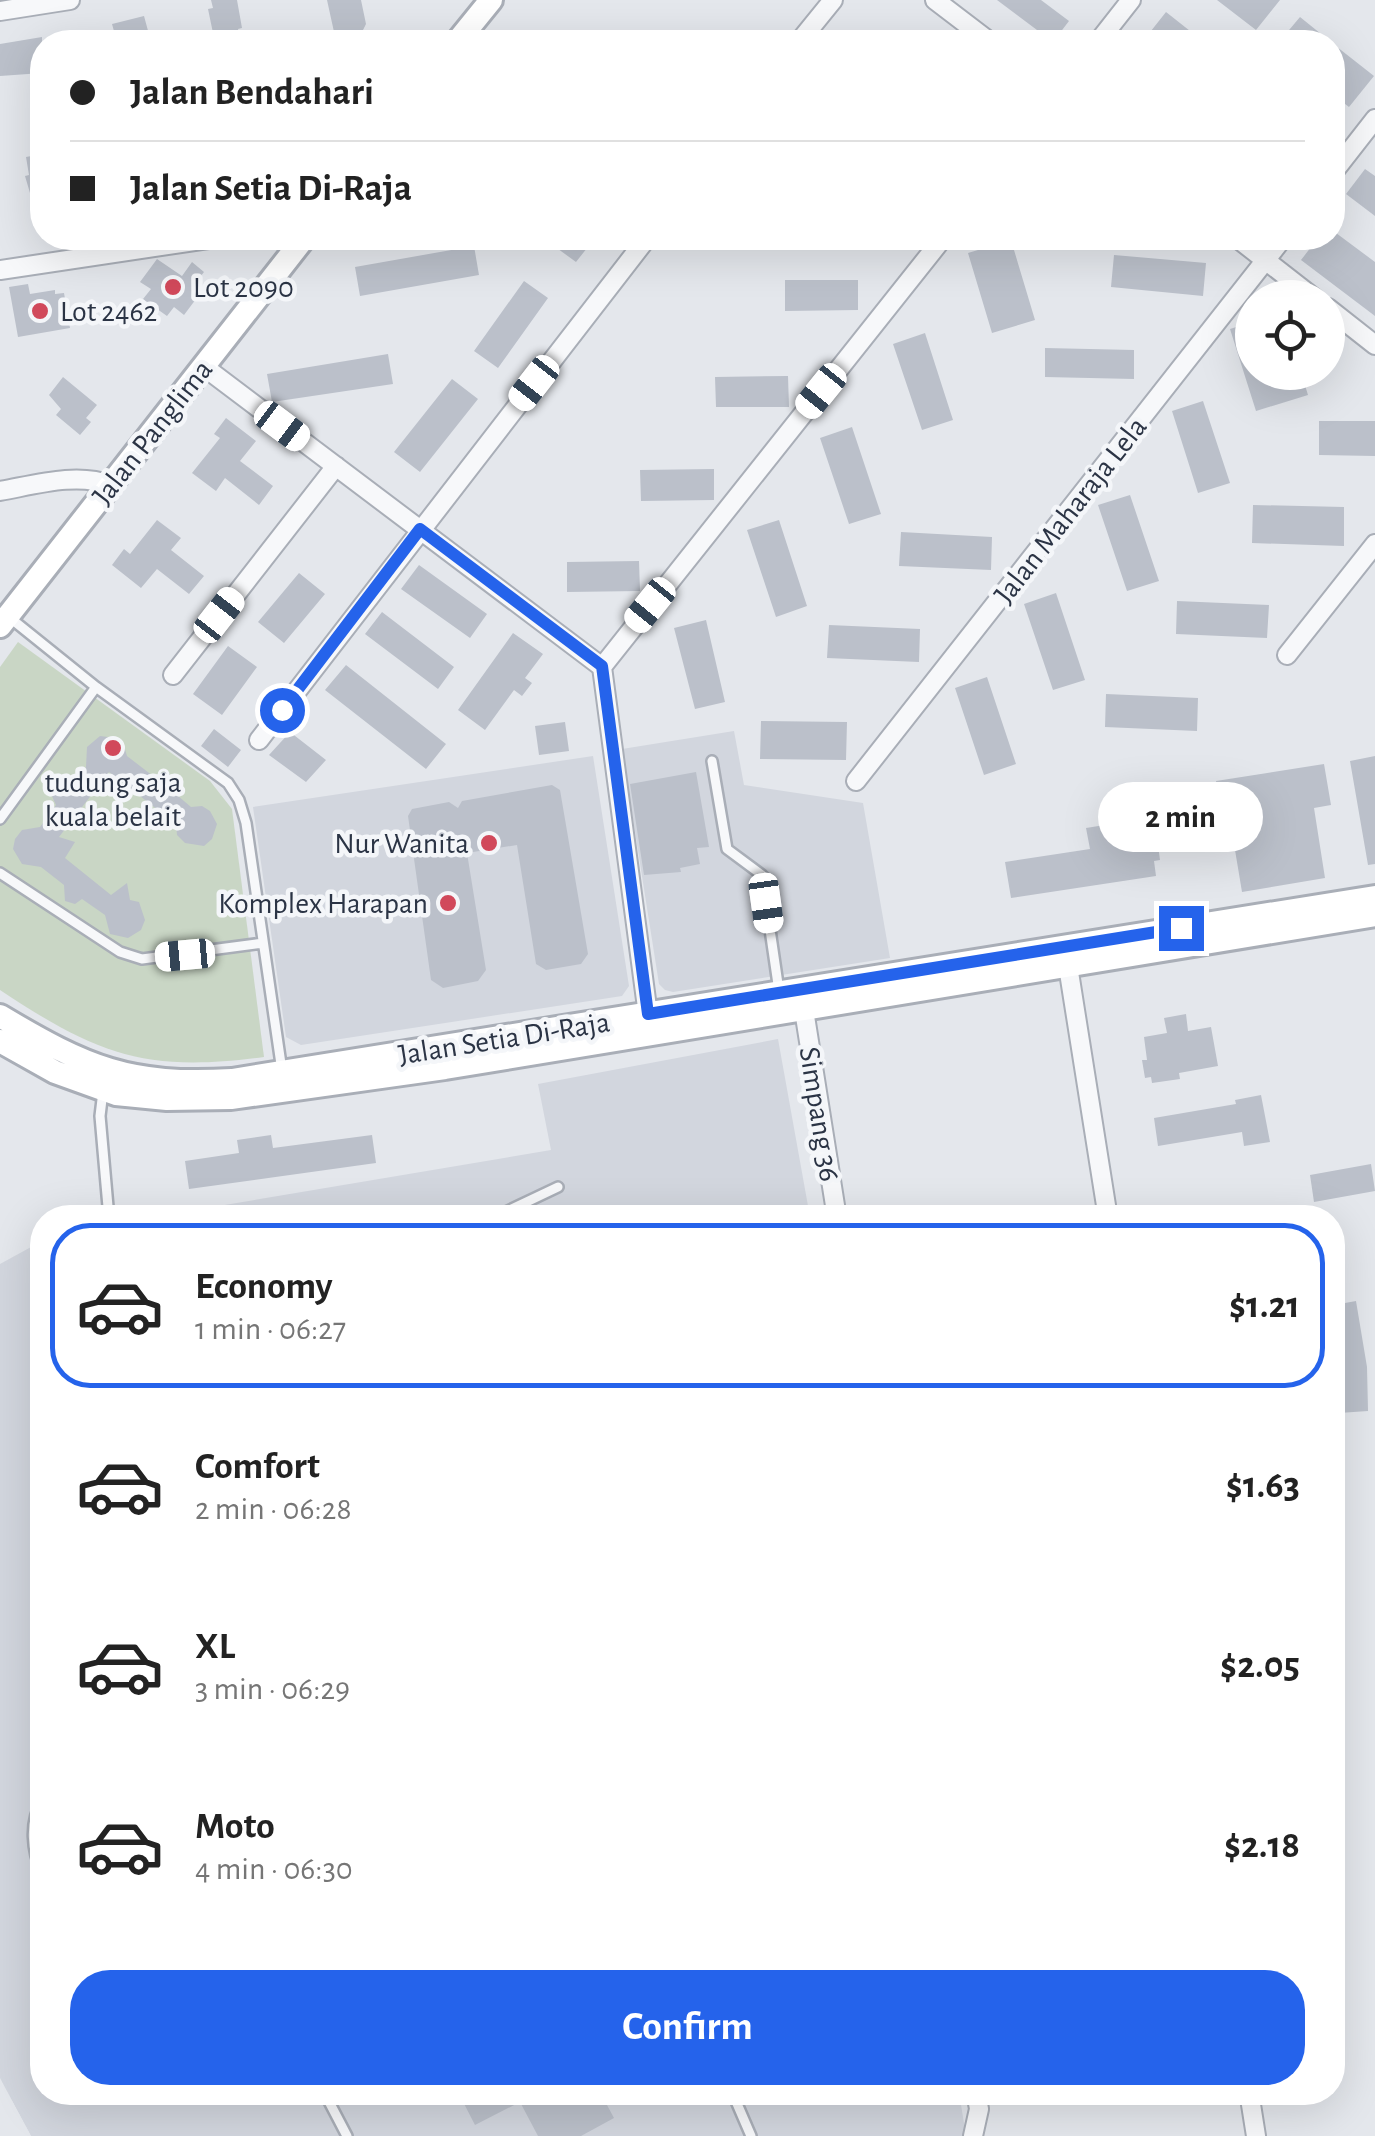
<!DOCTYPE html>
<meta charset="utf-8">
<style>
body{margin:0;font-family:"Alegreya Sans",sans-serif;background:#f2f2f2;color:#222;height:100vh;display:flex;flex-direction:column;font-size:38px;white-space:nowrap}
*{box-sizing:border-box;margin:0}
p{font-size:32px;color:#767676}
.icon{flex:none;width:55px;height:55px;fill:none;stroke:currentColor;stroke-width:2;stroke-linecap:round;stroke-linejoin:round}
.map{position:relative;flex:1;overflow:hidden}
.drawer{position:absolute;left:30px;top:1205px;width:1315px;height:900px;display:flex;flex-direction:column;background:#fff;border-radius:40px;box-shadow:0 10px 40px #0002}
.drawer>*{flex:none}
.guide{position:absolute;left:30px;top:30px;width:1315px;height:220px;border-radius:40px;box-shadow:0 10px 40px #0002;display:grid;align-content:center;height:220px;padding:0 40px;background:#fff}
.tools{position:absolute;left:1235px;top:280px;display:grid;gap:20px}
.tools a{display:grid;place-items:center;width:110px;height:110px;border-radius:50%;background:#fff;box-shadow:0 10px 40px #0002;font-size:50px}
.end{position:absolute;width:45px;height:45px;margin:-22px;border:12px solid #2563eb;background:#fff;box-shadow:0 0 0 5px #fff}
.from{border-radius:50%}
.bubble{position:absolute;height:70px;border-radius:35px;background:#fff;box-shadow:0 10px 40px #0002;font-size:32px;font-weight:700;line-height:70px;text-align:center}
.car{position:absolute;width:30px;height:60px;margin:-30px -15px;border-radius:12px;box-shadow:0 0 8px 2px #0007;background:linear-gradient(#fff 24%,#345 0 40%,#fff 0 76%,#345 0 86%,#fff 0)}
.guide b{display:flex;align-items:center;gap:35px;height:95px;font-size:38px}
.guide b+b{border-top:2px solid #e0e0e0}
.guide i{width:25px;height:25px;background:#222}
ul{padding:18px 0 0;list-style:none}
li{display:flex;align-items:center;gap:30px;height:165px;margin:0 20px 15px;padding:0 20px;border:5px solid transparent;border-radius:40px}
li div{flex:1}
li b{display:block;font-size:38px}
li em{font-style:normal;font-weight:700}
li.selected{border-color:#2563eb}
li>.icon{width:90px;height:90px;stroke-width:1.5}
.cta{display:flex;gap:20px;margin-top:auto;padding:20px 40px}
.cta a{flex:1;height:115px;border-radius:40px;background:#2563eb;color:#fff;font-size:40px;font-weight:700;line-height:115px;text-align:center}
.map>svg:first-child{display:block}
</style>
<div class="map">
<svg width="1375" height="2136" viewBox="0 0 1375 2136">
<rect width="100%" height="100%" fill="#e4e7ec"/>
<path fill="#d2d6de" d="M734,731L744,785L863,803L890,958L673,992L665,990L659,984L622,749Z
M593,756L629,986L622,996L301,1045L286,1037L253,807Z
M778,1039L810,1217L147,1218L551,1150L538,1084Z
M42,1241V2092H959L966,2136H31L0,2078V1264Z"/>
<path fill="#c9d6c5" d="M18,642L210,781L232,809L264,1057C146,1073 98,1055 0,990V667Z"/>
<path fill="#e4e7ec" d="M12,2101L31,2136H0V2108Z"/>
<path fill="#bbc0ca" d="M211,0H237L242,28L238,29L241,42H219L217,32L213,33L208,9L213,8Z
M327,0H361L366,24L360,36L336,41Z
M997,0H1041L1069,21L1053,42Z
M1217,0H1280L1256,30Z
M1166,12L1204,42H1155L1147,36Z
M144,16L150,38L142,42H117L112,24Z
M1300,17L1331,42H1279Z
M42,37V73L0,76V44Z
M1332,43L1374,76L1349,107L1332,94Z
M42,154V210H35L25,176L29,175L26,157Z
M1365,169L1375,176V216L1346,194Z
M1332,230L1375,262V316L1301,260L1318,238H1332Z
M543,238H595L576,262Z
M1011,240L1035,320L992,333L968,253Z
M474,246L479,275L360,296L355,267Z
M1114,255L1206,263L1203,296L1111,287Z
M157,259L182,276L192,262L204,272L194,285L202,291L184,315L174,307L167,316L143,299L151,289L140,282Z
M785,280H858V310L785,311Z
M524,281L548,298L498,368L474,351Z
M28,284L30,294L55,290V294L64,293L70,328L18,337L9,287Z
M1252,322V372H1301L1308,395L1256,411L1230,329Z
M925,333L953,420L922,430L893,344Z
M1045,348L1134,350V379L1045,377Z
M388,354L393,384L272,402L267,374Z
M788,376L789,407H716L715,377Z
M63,377L97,405L86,418L91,422L80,435L56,415L61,409L49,395Z
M452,379L478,399L420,472L394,452Z
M1203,401L1230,483L1198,493L1172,411Z
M226,418L256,441L240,461L273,486L259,505L225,478L216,491L192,473L220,438L214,434Z
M1319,421H1375V456L1319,455Z
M852,427L881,514L849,524L820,438Z
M714,469V500L641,501L640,470Z
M1130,495L1159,581L1127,591L1098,505Z
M1253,505L1344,507V546L1252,543Z
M157,520L181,538L171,550L204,576L189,594L157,569L141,588L112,565L124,549L130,554Z
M779,520L807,606L776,617L747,530Z
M901,532L992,537L991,570L899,566Z
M639,561L640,591L567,592V562Z
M419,565L487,614L470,638L401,589Z
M299,573L325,594L284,643L258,622Z
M1056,593L1085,680L1053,690L1024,604Z
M1177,601L1269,605L1267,638L1176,634Z
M382,612L454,667L438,689L365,634Z
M706,620L725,702L695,709L674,628Z
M829,625L920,629L919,662L827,658Z
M513,633L543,654L525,678L532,683L522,696L514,690L485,730L458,710Z
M228,646L257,667L222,715L193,694Z
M346,665L446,744L426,769L325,690Z
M987,677L1016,764L984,775L955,688Z
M1106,694L1198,698L1197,731L1105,727Z
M761,721L847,722L846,760L760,759Z
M565,722L569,751L539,755L535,726Z
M214,729L241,750L228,767L201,746Z
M290,732L326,760L306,782L269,755Z
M100,736L116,738L124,746L127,756L153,776L166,771L172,776L171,790L191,807L202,806L210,811L217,824L212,839L204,846L185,843L177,835L176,824L109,772L59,837L75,842L65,858L111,895L127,883L130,900L139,902L145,920L141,930L128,938L110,934L105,915L82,899L75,904L65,901L64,885L41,867L22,864L13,849L15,839L22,830L40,827L56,805L51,794L54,786L69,787L86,767L87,747Z
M1375,756V864L1368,865L1350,761Z
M1324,764L1331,805L1314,808L1325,878L1242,892L1232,832L1224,833L1216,781Z
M696,772L709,847L697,848L700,864L680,868L681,872L644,875L630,784Z
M552,785L560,790L588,954L581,964L546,970L536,964L517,845L467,853L486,970L478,981L443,988L431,980L408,816L412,809L449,802L458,808L462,801Z
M1130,821L1134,841L1157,838L1160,860L1154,861L1156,876L1011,898L1005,862L1090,849L1086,828Z
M1186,1014L1188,1031L1211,1027L1218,1066L1179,1073L1180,1079L1152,1083L1151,1077L1145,1078L1142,1060H1147L1144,1037L1167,1033L1164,1018Z
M1261,1095L1270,1142L1244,1146L1242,1132L1158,1146L1154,1118L1236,1104L1235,1100Z
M271,1135L273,1148L372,1135L376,1163L189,1189L185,1161L239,1153L237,1140Z
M1371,1164L1375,1191L1314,1202L1310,1175Z
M1332,1271H1341L1345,1303L1356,1301L1367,1367L1368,1411L1339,1413L1337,1372L1332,1373Z
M458,2092H600L614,2118L581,2136H538L520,2102L475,2125Z"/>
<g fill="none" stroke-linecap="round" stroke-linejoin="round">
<g stroke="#a9aeb7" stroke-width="14">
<path id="lane" d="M9,617L96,687L228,783L239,800L246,823L282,1071
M712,761L727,849L762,875L779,991
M0,819L96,687
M0,873L120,952L142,959L263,943
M103,1091L100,1116L109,1218
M493,1218L558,1187
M42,1801C29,1822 32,1852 42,1872
M324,2092L347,2136
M732,2092L751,2136"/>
</g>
<g stroke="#a9aeb7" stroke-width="22">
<path id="street" d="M935,0L990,42
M0,11L70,0
M799,42L833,0
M1098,42L1131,0
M1332,174L1375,119
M1237,238L1314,298
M0,270L215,238
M1328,308L1375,345
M203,366L602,667L648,1015
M0,491C34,485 77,472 110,485
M1287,655L1375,544
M602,667L943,238
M173,675L336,466
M259,740L647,238
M856,781L1283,238
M1068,966L1108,1218
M804,1010L837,1218
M1249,2092L1256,2136
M973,2136L979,2109L976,2092"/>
</g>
<g stroke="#a9aeb7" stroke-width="28">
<path id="secondary" d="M457,42L491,0
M0,626L304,238
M0,1016C87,1068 129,1086 232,1080L1375,897
M0,1041L55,1072L116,1094L167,1099L231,1098L445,1068L1375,915"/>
</g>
<use href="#lane" stroke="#f7f8fa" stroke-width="9"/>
<use href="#street" stroke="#f7f8fa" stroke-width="18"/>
<use href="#secondary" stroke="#fff" stroke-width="22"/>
</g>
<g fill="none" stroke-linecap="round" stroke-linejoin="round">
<path stroke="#2563eb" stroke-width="12" d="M282,710L420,529L602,666L648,1014L1181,928"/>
</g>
<g fill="#d1495b" stroke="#f4f6f9" stroke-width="4">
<circle cx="173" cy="287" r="10"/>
<circle cx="40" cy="311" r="10"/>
<circle cx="113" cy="748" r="10"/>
<circle cx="489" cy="843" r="10"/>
<circle cx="448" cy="903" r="10"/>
</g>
<g text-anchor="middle" stroke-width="9" stroke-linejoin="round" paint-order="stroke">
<g font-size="30" fill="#2b3445" stroke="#f4f6f9" text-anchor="start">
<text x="193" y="297">Lot 2090</text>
<text x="60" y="321">Lot 2462</text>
<text x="113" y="792" text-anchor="middle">tudung saja<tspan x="113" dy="34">kuala belait</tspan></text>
<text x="469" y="853" text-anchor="end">Nur Wanita</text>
<text x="428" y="913" text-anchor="end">Komplex Harapan</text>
</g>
<g font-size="30" fill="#2b3445" stroke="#f4f6f9">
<text transform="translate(152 432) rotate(-52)" y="10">Jalan Panglima</text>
<text transform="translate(1070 510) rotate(-52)" y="10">Jalan Maharaja Lela</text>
<text transform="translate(504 1038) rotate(-9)" y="10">Jalan Setia Di-Raja</text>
<text transform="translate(820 1114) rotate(81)" y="10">Simpang 36</text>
</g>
</g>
</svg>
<div class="tools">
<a><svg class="icon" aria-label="locate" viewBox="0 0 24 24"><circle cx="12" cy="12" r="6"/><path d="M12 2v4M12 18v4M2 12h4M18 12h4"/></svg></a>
</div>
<i class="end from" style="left:282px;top:710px"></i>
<i class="end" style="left:1181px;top:928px"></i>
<div class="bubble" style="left:1098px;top:782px;width:165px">2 min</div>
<i class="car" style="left:534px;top:383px;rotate:218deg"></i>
<i class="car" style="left:821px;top:391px;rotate:219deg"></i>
<i class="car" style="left:282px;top:426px;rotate:127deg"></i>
<i class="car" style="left:650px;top:605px;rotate:219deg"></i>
<i class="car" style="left:219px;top:615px;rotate:38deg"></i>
<i class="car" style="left:766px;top:903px;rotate:172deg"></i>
<i class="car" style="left:185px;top:955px;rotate:265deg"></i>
<div class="guide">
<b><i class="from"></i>Jalan Bendahari</b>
<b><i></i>Jalan Setia Di-Raja</b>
</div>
<section class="drawer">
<ul>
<li class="selected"><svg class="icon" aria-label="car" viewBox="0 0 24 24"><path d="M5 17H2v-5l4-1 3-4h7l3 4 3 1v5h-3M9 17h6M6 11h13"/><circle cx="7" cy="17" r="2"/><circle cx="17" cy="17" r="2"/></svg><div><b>Economy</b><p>1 min · 06:27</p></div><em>$1.21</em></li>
<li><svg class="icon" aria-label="car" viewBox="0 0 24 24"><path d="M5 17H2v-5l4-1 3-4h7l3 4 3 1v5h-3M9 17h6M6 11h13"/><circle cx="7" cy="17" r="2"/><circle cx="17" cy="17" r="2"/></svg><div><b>Comfort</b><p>2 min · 06:28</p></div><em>$1.63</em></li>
<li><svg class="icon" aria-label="car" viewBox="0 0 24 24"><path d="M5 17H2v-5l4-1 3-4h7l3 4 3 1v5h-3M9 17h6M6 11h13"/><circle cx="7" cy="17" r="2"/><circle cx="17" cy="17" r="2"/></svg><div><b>XL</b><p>3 min · 06:29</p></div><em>$2.05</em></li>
<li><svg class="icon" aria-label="car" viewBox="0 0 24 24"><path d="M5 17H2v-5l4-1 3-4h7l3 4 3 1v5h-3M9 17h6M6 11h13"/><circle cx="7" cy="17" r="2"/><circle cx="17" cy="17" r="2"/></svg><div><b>Moto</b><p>4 min · 06:30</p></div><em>$2.18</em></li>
</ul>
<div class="cta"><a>Confirm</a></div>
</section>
</div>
